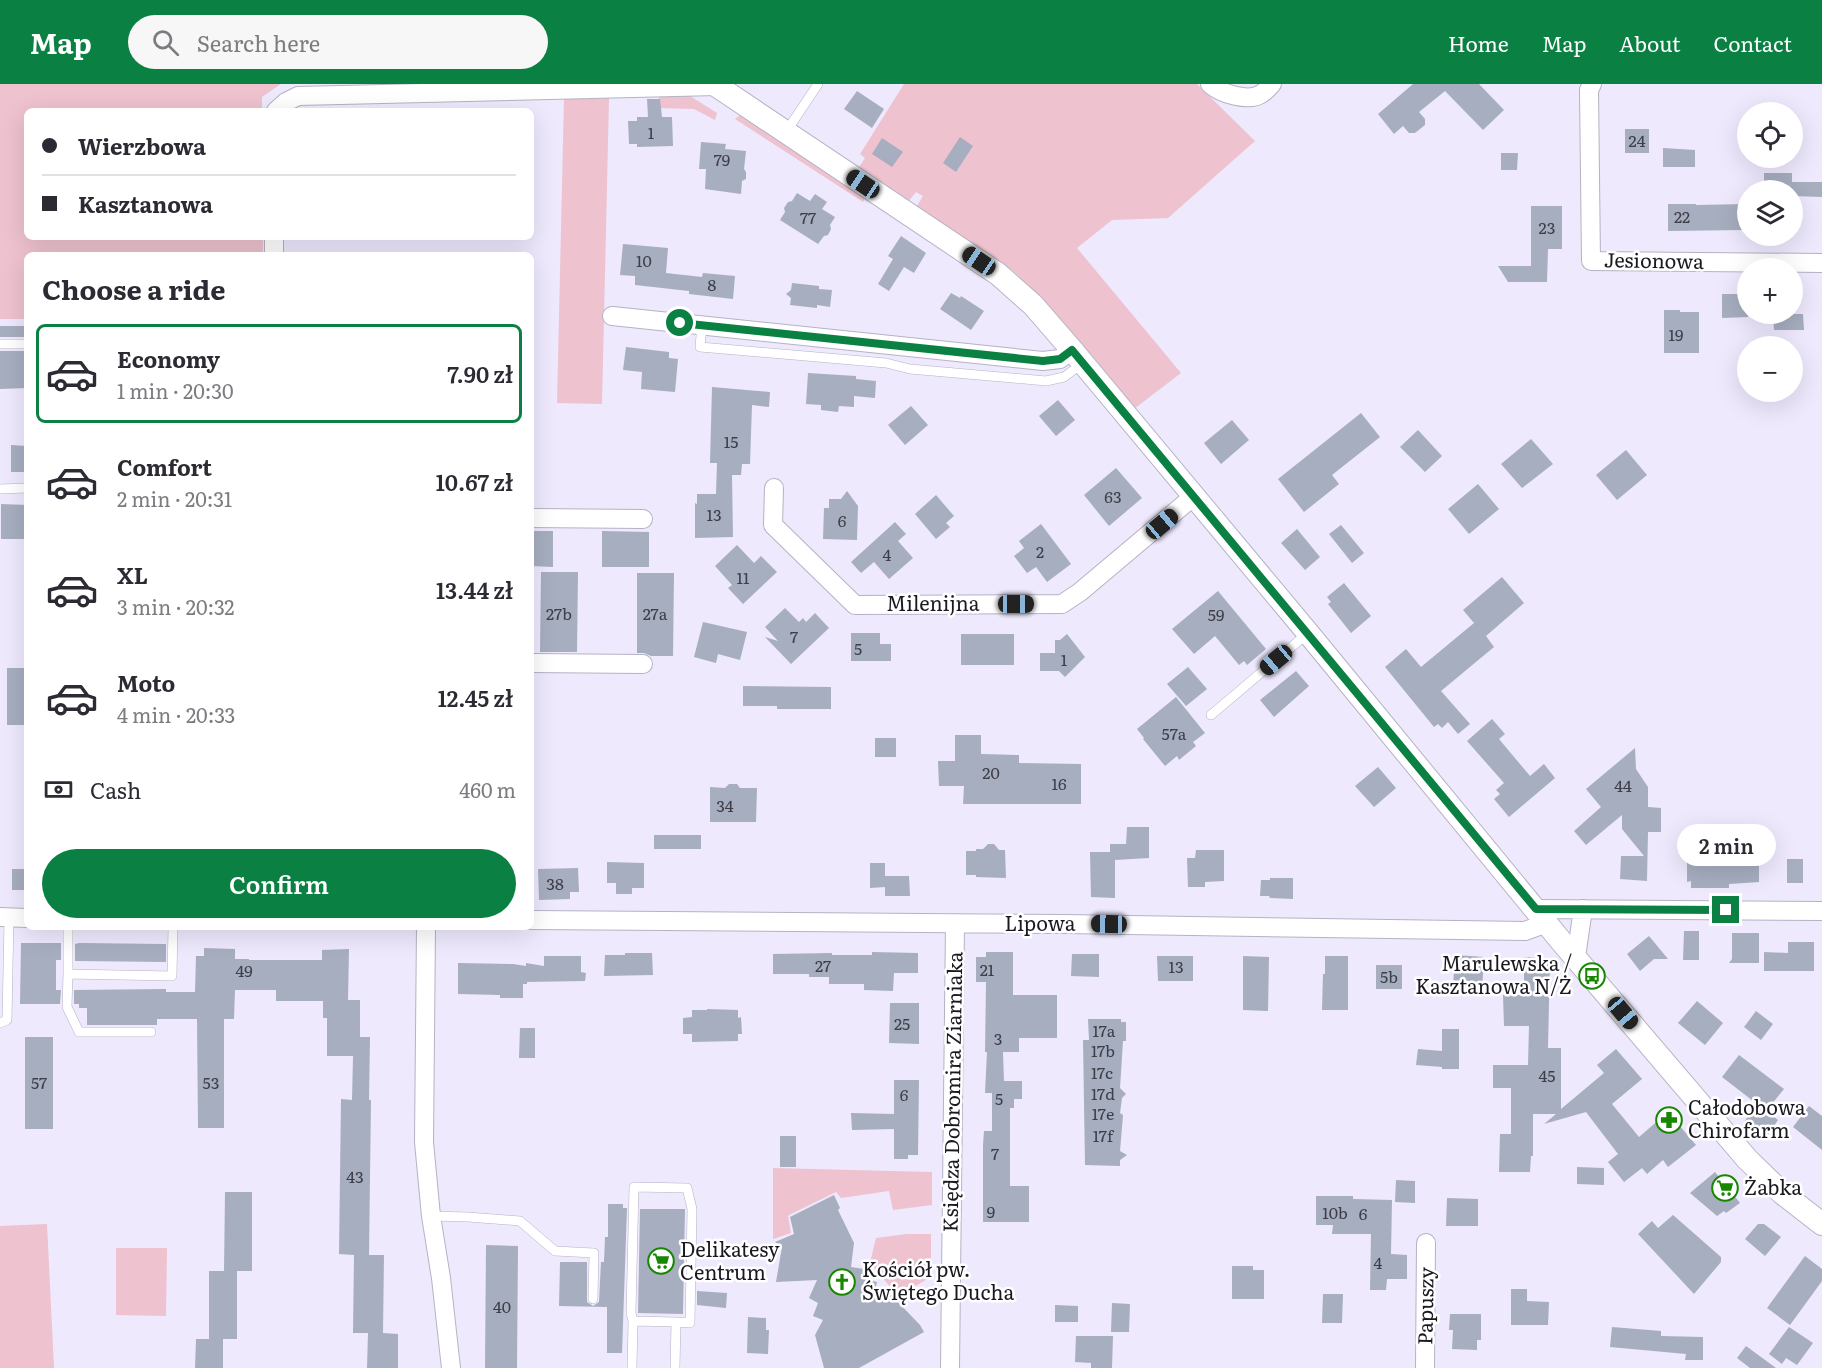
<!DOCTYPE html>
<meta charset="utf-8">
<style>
body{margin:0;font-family:Literata,serif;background:#f7f7f7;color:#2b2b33;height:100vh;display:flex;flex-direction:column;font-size:22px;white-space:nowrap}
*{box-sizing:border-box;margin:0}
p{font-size:20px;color:#7c7c81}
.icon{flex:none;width:33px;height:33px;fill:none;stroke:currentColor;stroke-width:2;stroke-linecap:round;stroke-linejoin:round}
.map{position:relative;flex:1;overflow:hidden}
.details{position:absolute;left:24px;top:168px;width:510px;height:678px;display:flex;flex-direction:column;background:#fff;border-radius:9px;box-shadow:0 6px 24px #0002}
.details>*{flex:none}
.banner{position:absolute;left:24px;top:24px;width:510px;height:132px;border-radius:9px;box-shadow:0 6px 24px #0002;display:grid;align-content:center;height:132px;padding:0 18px;background:#fff}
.tools{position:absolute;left:1737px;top:18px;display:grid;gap:12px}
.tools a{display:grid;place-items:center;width:66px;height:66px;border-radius:50%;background:#fff;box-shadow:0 6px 24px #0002;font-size:30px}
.end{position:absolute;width:27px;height:27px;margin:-14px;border:8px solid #0b8043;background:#fff;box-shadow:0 0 0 3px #fff}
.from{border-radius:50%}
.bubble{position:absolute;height:42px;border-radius:21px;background:#fff;box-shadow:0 6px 24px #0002;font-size:20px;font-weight:600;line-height:42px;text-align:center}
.car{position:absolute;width:18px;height:36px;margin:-18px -9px;border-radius:8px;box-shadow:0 0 4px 2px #0007;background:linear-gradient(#222 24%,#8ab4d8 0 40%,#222 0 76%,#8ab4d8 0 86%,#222 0)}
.banner b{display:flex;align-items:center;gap:21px;height:57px;font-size:22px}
.banner b+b{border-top:2px solid #e1e1e2}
.banner i{width:15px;height:15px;background:#2b2b33}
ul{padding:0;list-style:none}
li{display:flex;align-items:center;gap:18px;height:99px;margin:0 12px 9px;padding:0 6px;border:3px solid transparent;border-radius:9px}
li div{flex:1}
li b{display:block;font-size:22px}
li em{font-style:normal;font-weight:600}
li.active{border-color:#0b8043}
li>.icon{width:54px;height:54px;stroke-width:1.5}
h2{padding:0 18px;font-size:27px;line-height:72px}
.pay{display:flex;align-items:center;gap:15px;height:66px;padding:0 18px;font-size:22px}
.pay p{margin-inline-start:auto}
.button{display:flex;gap:12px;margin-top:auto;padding:12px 18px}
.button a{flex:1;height:69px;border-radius:36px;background:#0b8043;color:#fff;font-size:24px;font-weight:600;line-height:69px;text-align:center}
header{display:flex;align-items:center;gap:36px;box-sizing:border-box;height:84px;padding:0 30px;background:#0b8043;color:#fff}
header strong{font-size:28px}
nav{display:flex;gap:33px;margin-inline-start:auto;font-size:21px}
.search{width:420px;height:54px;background:#f7f7f7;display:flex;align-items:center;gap:15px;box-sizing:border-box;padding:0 21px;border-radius:33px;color:#7c7c81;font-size:22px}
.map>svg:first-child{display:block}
</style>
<header>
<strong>Map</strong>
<div class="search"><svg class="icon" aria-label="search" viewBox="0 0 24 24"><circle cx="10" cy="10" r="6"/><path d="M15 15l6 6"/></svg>Search here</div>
<nav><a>Home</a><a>Map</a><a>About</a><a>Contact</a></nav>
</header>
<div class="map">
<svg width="1822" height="1284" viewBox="0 0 1822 1284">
<rect width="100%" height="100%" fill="#eee9fd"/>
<path fill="#eec2cf" d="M0,0H281L262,13V27H27V153H263V171H27V235H0Z
M904,0H1197L1255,57L1168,134L1112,136L1077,164L1181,289L1134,325L1039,212L1012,186L917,122L923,112L916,108L908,118L858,85L865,74L860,70Z
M690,12L717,29L715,36L694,25L657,24L659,13Z
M609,14L602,320L557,319L564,15Z
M742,29L866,111L863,118L735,35Z
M773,1084L932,1088V1121L893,1126L889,1107L841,1114L836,1108L789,1131L788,1132L791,1149L773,1155Z
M47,1140L54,1284H0V1142Z
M907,1150H931V1193L898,1212L870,1179L876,1154Z
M116,1164H167L166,1232L116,1231Z"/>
<path fill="#a6aec0" d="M1413,0H1479L1504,26L1483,46L1445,7L1419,28L1425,35V41L1415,49H1409L1403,42L1394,50L1378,30Z
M857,7L884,25L872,44L844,25Z
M647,15H660L662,33H672L673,62L637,63V60H629L628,37H637V33H648Z
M1625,45H1649V69H1625Z
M960,53L973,62L956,88L943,79Z
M882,54L903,68L892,83L872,70Z
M701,58L726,60L725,65L746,67L744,85L746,88V95L742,97L741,110L705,105L706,85H699Z
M1663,64L1695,66V83H1663Z
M1501,69H1518L1517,86H1501Z
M1764,89H1792V106H1764Z
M1792,98H1822V113L1792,112Z
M797,109L810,117L815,110L827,118L822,125L835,133L830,141L831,145L828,151L824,152L818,160L780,136L785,128L784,124L788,118L792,117Z
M1668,120H1696V121L1748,120V137H1744V146L1668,147Z
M1531,122H1562V165H1548L1547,198H1508L1498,182H1531Z
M901,152L926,169L914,189L904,183L889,207L878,200L893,175L888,172Z
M623,160L668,164L666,189L702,193L703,189L735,192L733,215L689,210V207L635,201V192L620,191Z
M792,199L819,202V205L832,206L830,223L817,221V224L790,221L791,214L786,210L791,206Z
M951,209L960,214L961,212L984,227L971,246L940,225Z
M1722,210H1748V233L1722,234Z
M1664,226H1680V228H1699V269H1664Z
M1773,230H1803L1804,246H1774Z
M0,242H27V253H0Z
M626,263L669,268V274L678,275L675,308L641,305L642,288L623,286Z
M0,267H27V304L0,305Z
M808,289L856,292V295L876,297L875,314L854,312V323L839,322L838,328L821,326V321L806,320Z
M712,303L770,308L769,323L752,321L750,380H742L741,391H732L733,453L695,454V419L697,420V410H716L717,379H710Z
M1058,316L1075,336L1056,352L1039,332Z
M911,322L928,341L905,361L888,341Z
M1361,329L1380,353L1332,391L1339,400L1304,428L1278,395Z
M1232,336L1249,356L1221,380L1204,359Z
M1418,346L1442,372L1425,388L1400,363Z
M1531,355L1553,380L1522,404L1501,380Z
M11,361L27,362V388H11Z
M1626,366L1647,391L1617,416L1596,391Z
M1116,384L1142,414L1109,442L1084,411Z
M1478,400L1499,425L1469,450L1448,425Z
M847,407L858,422L857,456L823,455L824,424H829V415H841Z
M936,411L954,432L946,439L950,443L936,455L915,430Z
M1,420L27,421V455H1Z
M895,438L906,450L898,457L913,474L889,495L874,478L861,489L851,478Z
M1041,440L1071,480L1047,498L1036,483L1027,489L1014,472L1024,464L1019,457Z
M1341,441L1364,469L1352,479L1329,450Z
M1297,445L1320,473L1305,486L1281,459Z
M531,447H553V483L531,482Z
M602,447L649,448V483H602Z
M737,461L754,479L761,472L777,488L743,520L728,504L732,501L715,482Z
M541,488H578L577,568H540Z
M637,489H674L673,572H651L644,569H637Z
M1502,493L1524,519L1486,552L1494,563L1441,607L1470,640L1458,650L1448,638L1442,644L1438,640L1434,643L1385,583L1406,565L1421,583L1474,539L1463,526Z
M1344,499L1371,532L1351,549L1328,520L1331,518L1327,513Z
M1218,507L1266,565L1247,581L1244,577L1239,581L1215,552L1194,570L1172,545Z
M785,524L799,538L803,534L806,538L815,529L829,544L791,580L765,553L778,557L765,543Z
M703,538L747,548L740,576L718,570L716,579L694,573Z
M851,549H880V560H891V577H851Z
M961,550H1014V581H961Z
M1067,550L1085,573L1065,593L1059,587H1040V569H1055V556H1060Z
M1188,583L1207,605L1186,622L1167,600Z
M7,584H27V641H7Z
M1296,587L1309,602L1274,633L1260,616Z
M743,602L831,603V625H777V622H743Z
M1176,613L1205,649L1193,658L1196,662L1179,676L1177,672L1165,682L1143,655L1144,654L1137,645Z
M1492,635L1505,650L1499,655L1530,692L1544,680L1555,694L1509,733L1494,715L1500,710L1496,706L1504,699L1467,657Z
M955,651H981V670L1019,671V679L1081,680V720H963L964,702H939L938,677H955Z
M875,654H896V673H875Z
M1635,664L1636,685L1648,703V723L1661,724V748H1648L1647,797L1620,795L1621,772H1644L1622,745V731L1586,761L1574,747L1601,723L1586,705Z
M1378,683L1396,704L1374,723L1355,702Z
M729,700H737L740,704H757L756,738H710V703L725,704Z
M1127,743H1149V774L1115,776V814L1091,813L1090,768H1110V760H1126Z
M654,751H701V765H654Z
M988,760H994L999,766H1005L1006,794L976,793V791H966V767H976V765H983Z
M1196,766H1224V797L1205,798V803H1188L1187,774H1195Z
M1691,769H1729V775H1759V798L1729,800V804H1691V797L1687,798V779H1691Z
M1787,775H1803V799H1787Z
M607,778L644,779V804H632V810H616V799H607Z
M870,779H885V792H909L910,812H885V803L870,804Z
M578,784L579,808H570V815L539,816L538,785Z
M12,785H27V806H12Z
M1270,794H1293V815L1270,814L1269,812H1260L1261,796H1270Z
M1684,847H1699V876H1683Z
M1732,849H1759V879H1729L1732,875Z
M1649,852L1668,875H1654L1640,887L1627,870Z
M1788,858H1814V887H1764V868L1788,869Z
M21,859H61V876H56V906H61L60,920H20Z
M79,859L166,860V878L75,877V860Z
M204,864L235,865V875H249V876H322V866L349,865L348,916H360V953H370L369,1016H371L369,1171H384L383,1249L398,1250V1284H367L368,1249H353L354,1171L339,1170L341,1015L352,1016L353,972H327V934H323V917H276V906H235L234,935H224V1044H198L197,935H157V941H87V924H79V920H74V906L166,905V908H195L196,872H204Z
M872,868L918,869V889H894L893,907L864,906V900H829V893H809V890H773V870L832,869V871H872Z
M986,868H1013V911H1057V954H1019V968H1003L1004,997H1022V1015H1014V1024H1010V1102H1029V1138H983V1061L984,1047H992V1009H985L987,968H985L986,898H976V873H986Z
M625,869H652L653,891L604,892L605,871H625Z
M1072,870H1099V893L1071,892Z
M1455,871L1484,873L1482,905L1453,903Z
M544,872H581V888L586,889L585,897L527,898V900H523V914H500V911L458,910V879L513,880L526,882V879L544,882Z
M1157,872H1193V897H1158Z
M1243,872L1269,873L1268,927L1243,926Z
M1325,872H1348V926H1322L1323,890H1325Z
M1524,873L1550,874L1548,964H1561V1025L1604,989L1597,981L1616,965L1642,995L1612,1020L1639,1053L1668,1028L1696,1061L1668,1083L1663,1076L1647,1090L1642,1084L1624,1098L1608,1078L1618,1070L1586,1028L1544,1040L1556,1030H1533V1072H1531L1530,1088H1499L1500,1050H1511V1004H1493V981H1528L1529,942H1504L1503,911H1524Z
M1376,881H1402V905H1376Z
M1697,917L1723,939L1705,961L1678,939Z
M890,919H919V960L889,959Z
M707,925L738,926V934L741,933L742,950H738V957L692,958V950H683V934L692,933V926H707Z
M1756,927L1773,940L1761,956L1744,943Z
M1088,935H1121V938H1126V957H1123L1120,1004L1126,1010L1122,1014L1120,1029L1123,1031L1120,1067L1127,1071L1120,1076V1082L1085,1081L1083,956H1089Z
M520,944H535V974H519Z
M1442,945H1459V985H1442V983L1416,981L1418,965L1442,967Z
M25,953H53V1045H25Z
M1739,971L1784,1005L1766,1027L1722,993Z
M894,996H919L918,1071H908V1075H894V1045L852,1046L851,1029L894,1030Z
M1757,1020L1778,1036L1764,1056L1752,1047L1753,1045L1744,1038Z
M1809,1022L1822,1032V1066L1793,1043Z
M780,1052H796V1083H780Z
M1577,1083L1604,1084V1101L1577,1100Z
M1715,1088L1740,1119L1726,1129L1724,1127L1717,1132L1690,1109Z
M1396,1096L1415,1097V1119L1395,1118Z
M225,1108H252V1187H237V1255H223V1284H195L196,1255H209V1187H224Z
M834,1111L840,1124L838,1126L854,1159L851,1183L864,1185V1195L877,1198L875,1207L895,1212V1215L920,1241L924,1248L859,1284H824L815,1251L823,1236L813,1232L818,1219L809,1214L817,1196L776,1198L782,1163L775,1158L794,1150L790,1133Z
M1316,1112H1353V1115L1392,1116L1391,1170L1407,1171V1195H1387L1386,1206H1370L1371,1150H1332L1333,1141H1316Z
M1447,1114L1478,1115V1142H1446Z
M608,1120H623V1124H627L622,1269H607V1223L559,1222L560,1178H587V1218L593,1222L599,1218L601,1178H604L605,1153H608Z
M640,1125H685L683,1230L638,1229Z
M1673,1131L1721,1173V1178L1694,1210L1638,1150L1652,1137L1658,1144Z
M1758,1140H1764L1781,1153L1765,1172L1745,1155Z
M486,1161L518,1162L517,1284H485Z
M1805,1172L1822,1185V1197L1790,1241L1767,1224Z
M1232,1182H1253V1186H1264V1215H1232Z
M1511,1205H1527V1217L1549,1218L1548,1241H1511Z
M697,1207L727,1209L726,1224L697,1221Z
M1323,1210H1343L1342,1239H1322Z
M1112,1219L1130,1220L1129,1248H1111Z
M1055,1221L1078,1222V1238H1055Z
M1450,1230H1481V1256H1477V1266L1452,1265L1453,1246H1449Z
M748,1233L766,1234V1246H769L768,1270L747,1269Z
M1612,1243L1661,1247V1252L1703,1253V1276H1685L1686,1270L1610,1263Z
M1789,1243L1813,1259L1797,1281L1786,1274L1782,1280L1769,1270Z
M1076,1252H1113L1112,1284H1091V1279L1075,1278Z
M1746,1262L1776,1284H1750L1737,1274Z"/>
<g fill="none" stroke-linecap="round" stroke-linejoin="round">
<g stroke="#b6b2c4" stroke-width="10">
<path id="service" d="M786,48L818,0
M702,241L700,263L886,279L910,285L1046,297L1064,293L1083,279
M0,260H27
M0,405L27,404
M1211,631L1308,549
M68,843V890L172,892L173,843
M68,890L67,923L79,948H151
M0,939L7,936L9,834
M431,1132L468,1133L520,1137L555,1167L594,1169L593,1215
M633,1237L631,1229L634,1103L687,1104L692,1125L690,1239L676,1238
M632,1284L633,1237L676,1238L675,1284"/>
</g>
<g stroke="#b6b2c4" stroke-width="20">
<path id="minor" d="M1210,0C1221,10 1249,18 1261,10C1265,8 1269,3 1272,0
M1592,0L1589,6L1591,177L1822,179
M276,27L286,18L298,12L717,2
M274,153V171
M612,232L1043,277L1060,275L1072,266
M774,404L773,441L855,521L1062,520L1080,508L1194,412
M531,434L643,435
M531,579L643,580
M1536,825L1822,827
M0,833L27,834
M531,836L1063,840L1525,847L1547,839
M426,843L424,1058L431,1132L441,1194L451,1284
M1576,873L1583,825
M950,1284L955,840
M1425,1284L1426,1159"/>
</g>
<g stroke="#b6b2c4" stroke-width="24">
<path id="tertiary" d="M714,0L998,190L1033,221L1072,266L1308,549L1561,857L1747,1075L1782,1109L1822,1140"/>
</g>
<use href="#service" stroke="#fff" stroke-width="9"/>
<use href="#minor" stroke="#fff" stroke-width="18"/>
<use href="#tertiary" stroke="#fff" stroke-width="22"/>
</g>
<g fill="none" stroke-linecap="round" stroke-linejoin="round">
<path stroke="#0b8043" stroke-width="8" d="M680,239L1043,277L1060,275L1072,266L1536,825L1726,826"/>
</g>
<defs>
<g id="bus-ring" transform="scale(1.35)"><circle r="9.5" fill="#fff" stroke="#178702" stroke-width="1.5"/><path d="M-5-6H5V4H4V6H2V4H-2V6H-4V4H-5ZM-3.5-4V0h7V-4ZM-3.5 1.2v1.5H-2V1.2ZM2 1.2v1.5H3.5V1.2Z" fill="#178702"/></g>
<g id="pharmacy-ring" transform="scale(1.35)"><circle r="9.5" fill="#fff" stroke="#178702" stroke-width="1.5"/><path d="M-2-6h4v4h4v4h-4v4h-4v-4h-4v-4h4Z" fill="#178702"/></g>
<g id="supermarket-ring" transform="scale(1.35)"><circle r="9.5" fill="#fff" stroke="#178702" stroke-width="1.5"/><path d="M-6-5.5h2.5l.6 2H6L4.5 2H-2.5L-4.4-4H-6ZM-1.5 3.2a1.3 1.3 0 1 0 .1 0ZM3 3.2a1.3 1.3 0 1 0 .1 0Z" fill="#178702"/></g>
<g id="church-ring" transform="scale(1.35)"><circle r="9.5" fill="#fff" stroke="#178702" stroke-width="1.5"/><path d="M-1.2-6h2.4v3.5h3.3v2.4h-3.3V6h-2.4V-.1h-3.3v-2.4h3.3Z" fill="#178702"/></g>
</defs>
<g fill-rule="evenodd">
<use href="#bus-ring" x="1592" y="892"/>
<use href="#pharmacy-ring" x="1669" y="1036"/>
<use href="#supermarket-ring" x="1725" y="1104"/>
<use href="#supermarket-ring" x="661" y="1177"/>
<use href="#church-ring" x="842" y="1198"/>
</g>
<g text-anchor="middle" stroke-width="5" stroke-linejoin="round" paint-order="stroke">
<g font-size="16" fill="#3e3e48">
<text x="651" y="55">1</text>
<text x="1637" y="63">24</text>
<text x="722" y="82">79</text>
<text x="1682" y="139">22</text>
<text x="808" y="140">77</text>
<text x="1547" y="150">23</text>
<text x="644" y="183">10</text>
<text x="712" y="207">8</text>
<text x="1676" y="257">19</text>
<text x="731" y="364">15</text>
<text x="1113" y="419">63</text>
<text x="714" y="437">13</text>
<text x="842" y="443">6</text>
<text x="1040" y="474">2</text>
<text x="887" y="477">4</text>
<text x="743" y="500">11</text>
<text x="559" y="536">27b</text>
<text x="655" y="536">27a</text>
<text x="1216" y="537">59</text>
<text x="794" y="559">7</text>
<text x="858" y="571">5</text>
<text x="1064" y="582">1</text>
<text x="1174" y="656">57a</text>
<text x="991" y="695">20</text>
<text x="1059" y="706">16</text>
<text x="1623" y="708">44</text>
<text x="725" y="728">34</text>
<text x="555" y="806">38</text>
<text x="823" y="888">27</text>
<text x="1176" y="889">13</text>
<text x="987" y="892">21</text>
<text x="244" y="893">49</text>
<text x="1389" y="899">5b</text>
<text x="902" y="946">25</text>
<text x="1104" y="953">17a</text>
<text x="998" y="961">3</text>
<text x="1103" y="973">17b</text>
<text x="1102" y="995">17c</text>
<text x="1547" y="998">45</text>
<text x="39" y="1005">57</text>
<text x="211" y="1005">53</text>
<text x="1103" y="1016">17d</text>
<text x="904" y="1017">6</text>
<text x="999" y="1021">5</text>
<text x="1103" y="1036">17e</text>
<text x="1103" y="1058">17f</text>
<text x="995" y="1076">7</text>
<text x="355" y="1099">43</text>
<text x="991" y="1134">9</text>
<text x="1335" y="1135">10b</text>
<text x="1363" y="1136">6</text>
<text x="1378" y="1185">4</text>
<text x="502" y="1229">40</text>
</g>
<g font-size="20" fill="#1b1920" stroke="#fff">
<text transform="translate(1654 177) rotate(1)" y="7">Jesionowa</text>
<text x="933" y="527">Milenijna</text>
<text x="1040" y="847">Lipowa</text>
<text transform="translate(953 1008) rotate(-89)" y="7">Księdza Dobromira Ziarniaka</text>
<text transform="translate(1426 1222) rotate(-89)" y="7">Papuszy</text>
</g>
<g font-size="20" fill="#1b1920" stroke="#fff" text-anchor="start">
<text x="1572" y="887" text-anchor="end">Marulewska /<tspan x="1572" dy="23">Kasztanowa N/Ż</tspan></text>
<text x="1688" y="1031">Całodobowa<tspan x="1688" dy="23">Chirofarm</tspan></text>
<text x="1744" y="1111">Żabka</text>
<text x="680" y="1173">Delikatesy<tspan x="680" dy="23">Centrum</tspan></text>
<text x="862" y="1193">Kościół pw.<tspan x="862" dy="23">Świętego Ducha</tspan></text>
</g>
</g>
</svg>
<div class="tools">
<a><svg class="icon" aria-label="locate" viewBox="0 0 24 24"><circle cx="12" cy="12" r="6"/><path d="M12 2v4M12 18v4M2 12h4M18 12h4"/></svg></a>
<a><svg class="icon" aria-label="layers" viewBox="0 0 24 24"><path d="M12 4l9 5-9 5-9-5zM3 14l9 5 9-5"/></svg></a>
<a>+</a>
<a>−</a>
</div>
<i class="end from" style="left:680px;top:239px"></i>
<i class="end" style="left:1726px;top:826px"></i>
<div class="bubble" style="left:1677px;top:740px;width:99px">2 min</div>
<i class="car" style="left:863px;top:100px;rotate:304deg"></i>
<i class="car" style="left:979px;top:177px;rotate:304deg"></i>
<i class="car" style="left:1162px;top:440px;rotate:50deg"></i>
<i class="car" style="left:1016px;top:520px;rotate:90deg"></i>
<i class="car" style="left:1276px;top:576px;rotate:230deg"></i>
<i class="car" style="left:1109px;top:840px;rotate:271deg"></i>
<i class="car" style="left:1623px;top:929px;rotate:140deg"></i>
<div class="banner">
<b><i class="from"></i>Wierzbowa</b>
<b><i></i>Kasztanowa</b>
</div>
<section class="details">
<h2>Choose a ride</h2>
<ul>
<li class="active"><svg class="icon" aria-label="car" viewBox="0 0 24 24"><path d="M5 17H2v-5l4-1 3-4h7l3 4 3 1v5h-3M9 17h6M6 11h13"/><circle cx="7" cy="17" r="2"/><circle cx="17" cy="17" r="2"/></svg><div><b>Economy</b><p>1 min · 20:30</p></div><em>7.90 zł</em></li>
<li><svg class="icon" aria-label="car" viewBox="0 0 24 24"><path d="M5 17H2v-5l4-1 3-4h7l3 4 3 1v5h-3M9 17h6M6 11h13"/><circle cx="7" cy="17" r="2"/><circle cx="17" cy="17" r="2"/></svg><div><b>Comfort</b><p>2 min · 20:31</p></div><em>10.67 zł</em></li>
<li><svg class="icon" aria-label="car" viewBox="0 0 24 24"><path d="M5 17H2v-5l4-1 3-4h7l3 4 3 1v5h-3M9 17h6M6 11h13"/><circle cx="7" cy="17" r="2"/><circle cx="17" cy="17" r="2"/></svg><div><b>XL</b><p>3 min · 20:32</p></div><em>13.44 zł</em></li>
<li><svg class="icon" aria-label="car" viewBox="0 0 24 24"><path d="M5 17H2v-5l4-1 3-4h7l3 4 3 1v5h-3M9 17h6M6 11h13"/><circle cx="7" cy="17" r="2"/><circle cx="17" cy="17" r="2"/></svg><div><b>Moto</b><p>4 min · 20:33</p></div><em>12.45 zł</em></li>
</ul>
<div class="pay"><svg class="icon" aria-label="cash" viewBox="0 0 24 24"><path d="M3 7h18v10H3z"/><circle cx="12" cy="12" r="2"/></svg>Cash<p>460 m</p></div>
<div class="button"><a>Confirm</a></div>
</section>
</div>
